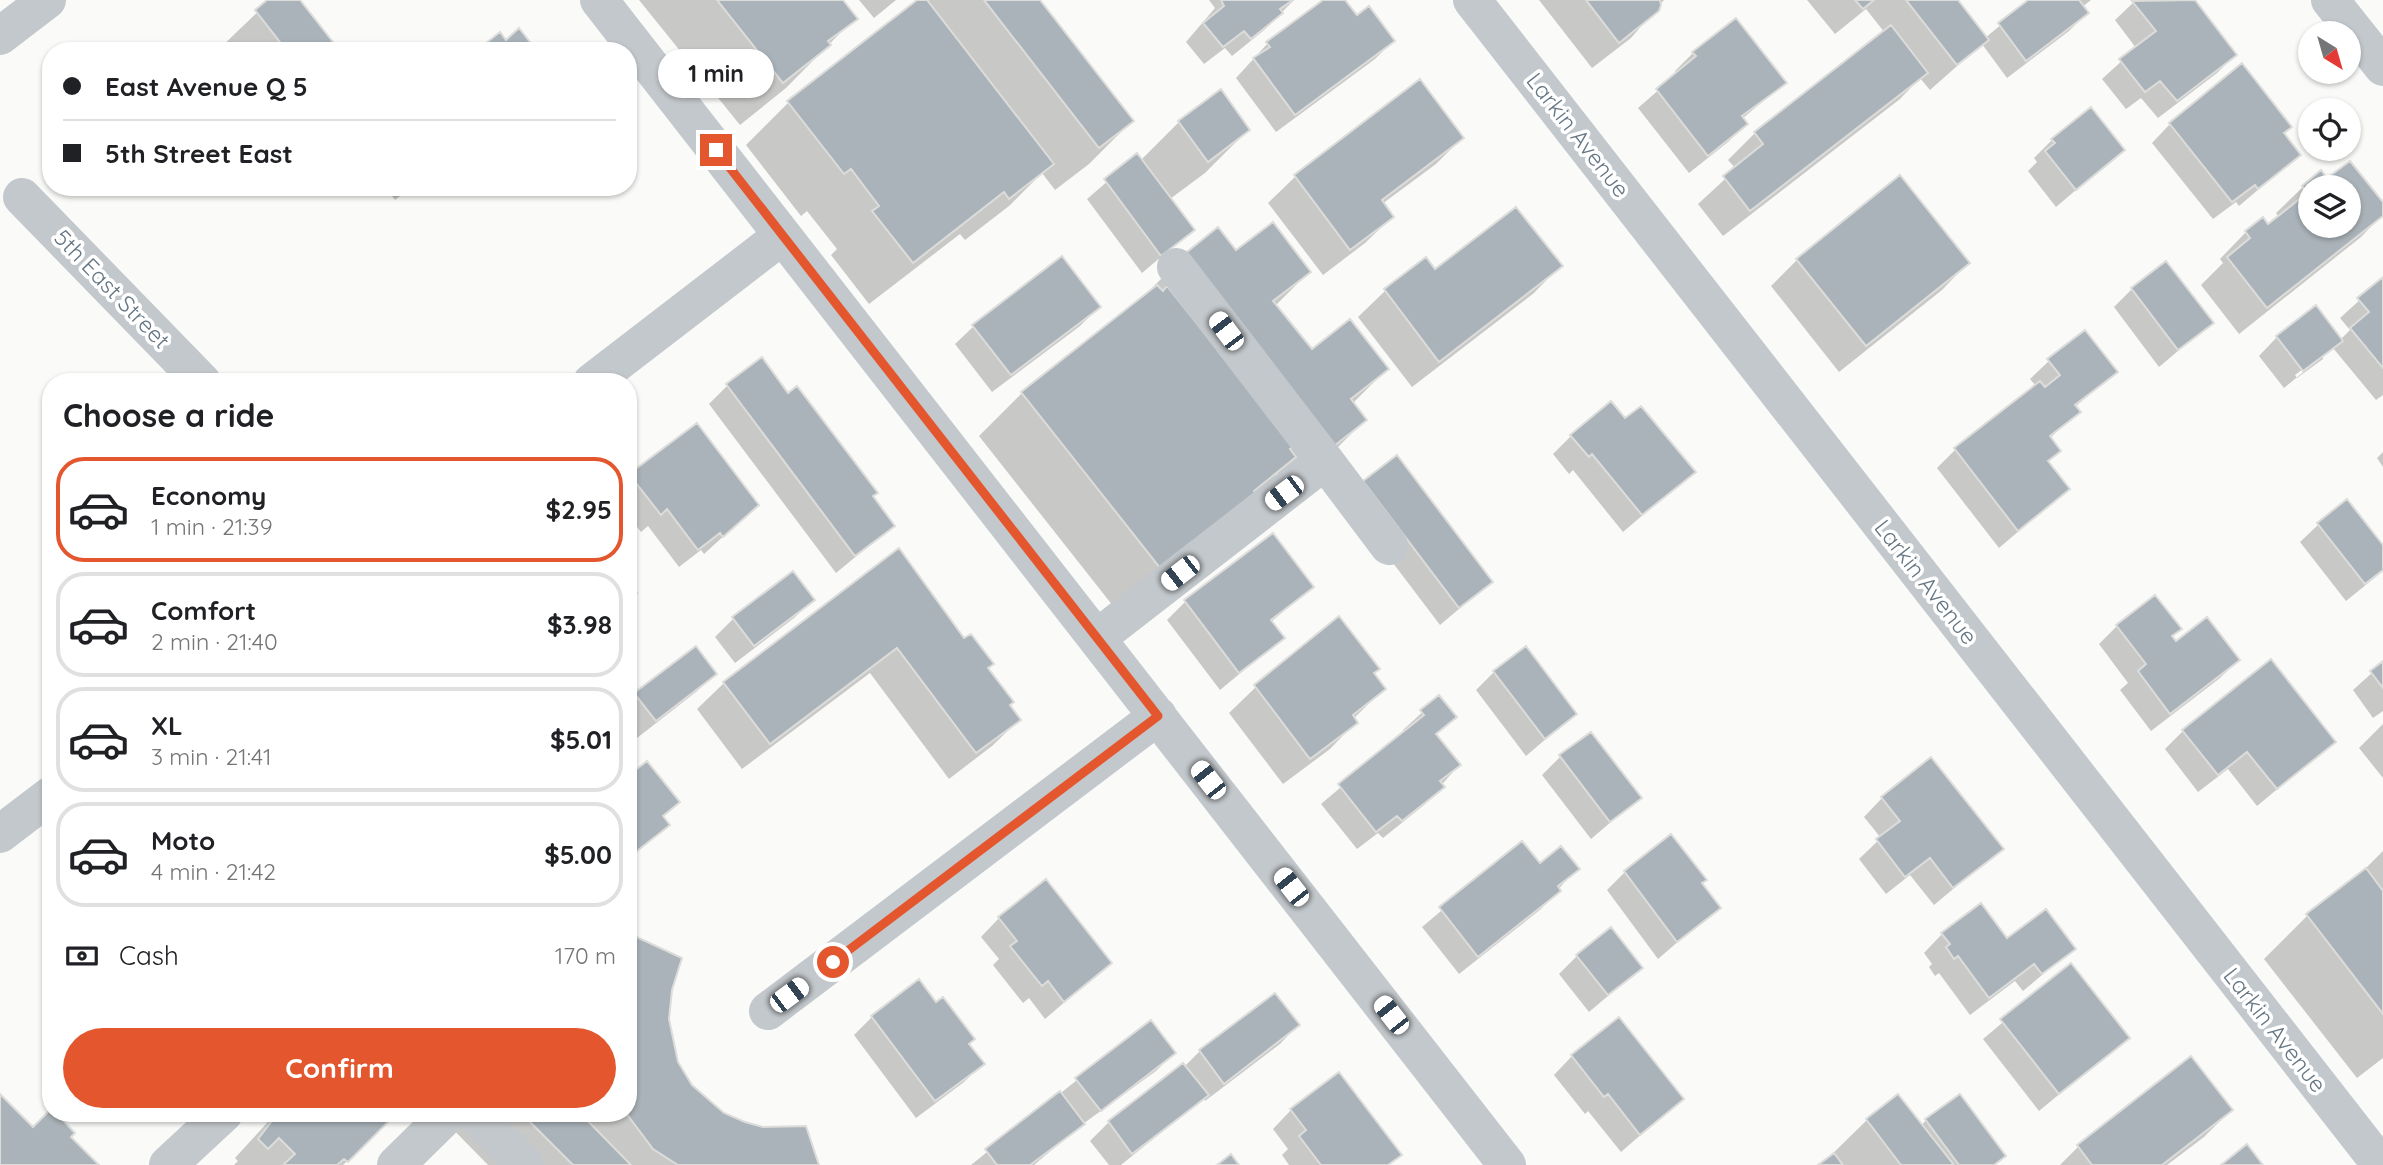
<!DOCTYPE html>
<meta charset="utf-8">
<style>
body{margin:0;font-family:Quicksand,sans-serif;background:#f6f6f6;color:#202124;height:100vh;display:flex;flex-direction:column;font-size:26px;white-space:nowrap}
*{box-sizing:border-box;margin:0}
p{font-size:23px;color:#757577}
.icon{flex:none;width:38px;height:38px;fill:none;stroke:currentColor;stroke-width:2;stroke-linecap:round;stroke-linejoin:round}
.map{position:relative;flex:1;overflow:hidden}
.side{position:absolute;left:42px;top:373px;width:595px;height:749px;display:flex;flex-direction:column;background:#fff;border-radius:28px;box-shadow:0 2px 5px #0004}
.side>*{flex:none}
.guide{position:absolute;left:42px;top:42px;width:595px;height:154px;border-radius:28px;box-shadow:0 2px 5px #0004;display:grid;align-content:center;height:154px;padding:0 21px;background:#fff}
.needle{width:46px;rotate:143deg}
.controls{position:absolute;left:2298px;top:21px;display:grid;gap:14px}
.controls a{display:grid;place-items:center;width:63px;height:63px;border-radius:50%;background:#fff;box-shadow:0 2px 5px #0004;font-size:35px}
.end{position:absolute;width:32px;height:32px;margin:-16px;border:9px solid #e4572e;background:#fff;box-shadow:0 0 0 4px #fff}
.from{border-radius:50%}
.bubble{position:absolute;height:49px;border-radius:24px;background:#fff;box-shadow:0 2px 5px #0004;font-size:23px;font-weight:700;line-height:49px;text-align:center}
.car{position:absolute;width:21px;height:42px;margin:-21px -10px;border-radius:9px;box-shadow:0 0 5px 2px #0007;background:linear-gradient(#fff 24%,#345 0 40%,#fff 0 76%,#345 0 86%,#fff 0)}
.guide b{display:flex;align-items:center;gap:24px;height:66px;font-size:26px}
.guide b+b{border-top:2px solid #e0e0e0}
.guide i{width:18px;height:18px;background:#202124}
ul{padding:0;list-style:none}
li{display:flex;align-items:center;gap:21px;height:105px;margin:0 14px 10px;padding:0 7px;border:4px solid #e0e0e0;border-radius:28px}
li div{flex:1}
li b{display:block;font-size:26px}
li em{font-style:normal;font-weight:700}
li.on{border-color:#e4572e}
li>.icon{width:63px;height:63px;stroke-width:1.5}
h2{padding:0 21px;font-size:32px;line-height:84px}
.pay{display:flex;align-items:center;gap:18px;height:77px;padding:0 21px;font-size:26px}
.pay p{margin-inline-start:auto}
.cta{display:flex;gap:14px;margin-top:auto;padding:14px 21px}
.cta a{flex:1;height:80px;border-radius:42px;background:#e4572e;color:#fff;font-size:28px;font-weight:700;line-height:80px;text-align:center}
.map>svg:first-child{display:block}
</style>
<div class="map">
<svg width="2383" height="1165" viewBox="0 0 2383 1165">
<rect width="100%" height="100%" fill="#fafaf8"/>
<path fill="#0003" fill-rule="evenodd" d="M270,0H298L338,51H217Z
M639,0H841L855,18L786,88L740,125Z
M859,0H896L874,18Z
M920,0L926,3L929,0H1038L1132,121L1089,164L1055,190L1042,173L1009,206L965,240L960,234L869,304L831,255L837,249L807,211L801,216L746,145L789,102Z
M1209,0H1294L1263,31L1232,56L1225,48L1204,64L1186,42L1215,8Z
M1326,0H1343L1356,18L1393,41L1375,59L1276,132L1236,78L1268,43Z
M1539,0H1664L1631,38L1592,68Z
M1807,0H1956L1985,38L2031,0H2091L2082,7L2087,13L2069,31L2007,78L1982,44L1930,90L1920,78L1900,99L1723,236L1698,204L1736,169L1728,160L1755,133L1885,33L1866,9L1835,34Z
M2136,0H2193L2235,55L2217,73L2158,118L2141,98L2126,109L2102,79L2136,48L2115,20Z
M1693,53L1784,83L1742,119L1746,124L1728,142L1689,173L1638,108L1677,74L1675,71Z
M1420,82L1462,138L1436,164L1382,204L1392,217L1365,243L1323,275L1268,203L1295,177Z
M2091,109L2123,150L2056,207L2028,171L2037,162L2034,158L2052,140Z
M1179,122L1248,130L1205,173L1170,199L1193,230L1142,273L1087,199L1137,156L1141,160Z
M2170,124L2282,134L2299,155L2239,206L2236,202L2213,219L2152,143Z
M2349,163L2383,205V214L2361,237L2239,334L2201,285L2223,263L2220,259L2246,232L2268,226L2279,217L2276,213L2303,187L2327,181ZM2310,187H2348V226H2310Z
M385,187H412L395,200Z
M1236,253L1309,272L1275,306L1312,352L1387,369L1352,404L1365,420L1322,463L1290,488L1278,473L1251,500L1117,611L979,436L1022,393L1140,300L1183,257Z
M1426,260L1435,271L1560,266L1534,293L1412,387L1358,317L1385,291Z
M1797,260L1968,263L1942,290L1839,372L1771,286Z
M2383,279V395L2376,400L2333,348L2284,388L2259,356L2277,337L2340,340L2350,330L2340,318ZM2323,354V359L2297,378L2295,375Z
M2132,289L2211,323L2159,367L2114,307Z
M1099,307L1080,326L992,392L955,344L974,326Z
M2049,361L2115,372L2075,407L2078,412L2049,439L2059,451L2047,463L2068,489L1999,548L1937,468L1955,450L2036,386L2030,379Z
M727,386L788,395L893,526L836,573L709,404Z
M1625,421L1693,472L1623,532L1573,470L1569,474L1553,454L1571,436Z
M2383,452V467L2377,458Z
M631,475L738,523L704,554L701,550L679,567L648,526L641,532L628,515Z
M1346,501L1491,582L1440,625Z
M2319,524L2383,548V571L2346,601L2300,542Z
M899,550L987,669L1019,720L992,746L949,779L870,673L742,769L697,709L724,683Z
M1312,587L1271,622L1283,638L1220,690L1167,620L1185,602Z
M813,600L794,618L735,663L715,637L734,618Z
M2117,626L2176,644L2238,660L2220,678L2151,731L2120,690L2128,683L2099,644Z
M2383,663V711L2373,718L2353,690Z
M1494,672L1575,714L1526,756L1476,690Z
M715,674L696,692L637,738L628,727V701L635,694Z
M1372,674L1384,689L1353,719L1356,722L1330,749L1283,784L1229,713L1256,687Z
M1439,697L1454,717L1435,736L1459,765L1424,805L1383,838L1378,833L1357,849L1321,804L1405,733L1403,730Z
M2383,724V778L2359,748Z
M2183,731L2334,742L2257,806L2228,769L2198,792L2165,749Z
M1560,757L1639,798L1591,839L1542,775Z
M628,778L677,802L662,818L668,825L628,860Z
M1882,798L2001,849L1934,905L1910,875L1886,894L1859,859L1881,838L1864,817Z
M1522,843L1539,865L1577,868L1541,909L1459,974L1422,927Z
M2383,851V1058L2357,1078L2264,959L2307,916L2354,880Z
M1625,872L1700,884L1718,907L1658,959L1607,890Z
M999,918L1110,963L1045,1019L1029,998L1023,1003L993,965L999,959L981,937Z
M1942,934L2007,940L2074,948L2023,991L2015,981L1970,1015L1939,973L1935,976L1929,967L1932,964L1924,953Z
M1577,956L1641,968L1589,1012L1559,974Z
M2070,966L2127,1038L2039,1111L1983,1039Z
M670,990L667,1019L677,1063L691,1086L723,1114L763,1129L817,1165H488L437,1113H628Z
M872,1017L968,1045L982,1064L964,1082L916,1118L854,1035Z
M1298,1025L1280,1044L1205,1101L1204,1098L1121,1165H1109L1090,1141L1109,1122L1184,1067L1200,1051Z
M1174,1053L1156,1071L1080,1126L1034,1165H971L1077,1080Z
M1572,1056L1682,1099L1621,1152L1588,1111L1585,1114L1554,1075Z
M2191,1059L2231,1110L2204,1137L2167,1165H2060L2078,1147Z
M1291,1110L1399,1155L1389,1165H1289L1282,1155L1288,1149L1273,1129Z
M138,1113H155L146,1122Z
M276,1113H389L392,1116L343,1165H234L238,1161L235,1158Z
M1867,1120L1921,1126L1926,1120L2004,1156L1995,1165H1821Z"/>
<path fill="#aab3b9" stroke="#dcdcda" stroke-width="2" fill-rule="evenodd" d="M267,0H300L340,51H287L255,10Z
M717,0H843L858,19L828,41L831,45L783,83Z
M917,0H927L1054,164L1009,199L1004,192L913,263L872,211L879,206L851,169L844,174L787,101Z
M984,0H1040L1134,121L1099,148Z
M1293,0L1280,9L1283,13L1251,39L1244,31L1223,47L1203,23L1224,6L1221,0Z
M1323,0H1345L1357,15L1369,6L1395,41L1295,115L1253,58L1270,47L1266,42Z
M1586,0H1660L1661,5L1659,11L1619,43Z
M1855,0H1874L1863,9Z
M1906,0H1958L1989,40L1957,65Z
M2028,0H2079L2089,13L2026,61L1998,23Z
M2195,0L2237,55L2177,101L2160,81L2145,92L2119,59L2156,31L2132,1Z
M1736,18L1787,83L1742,116L1748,124L1708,156L1656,89L1696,56L1692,52Z
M1891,25L1928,73L1750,211L1723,176L1763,144L1754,132Z
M519,28L537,51H476L500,32L506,40Z
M2242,63L2292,127L2284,133L2301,155L2258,189L2255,185L2232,202L2169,123Z
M1420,79L1464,138L1382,200L1394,217L1350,250L1294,175Z
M1221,89L1250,130L1208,162L1178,121Z
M2091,107L2125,150L2076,190L2045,151L2055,143L2051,139Z
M1137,153L1195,230L1161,256L1104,179Z
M2350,161L2383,202V216L2267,308L2227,257L2250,238L2245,231L2263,217L2268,224L2307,193L2302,186L2321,170L2327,178ZM2310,187H2348V226H2310Z
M1900,175L1970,263L1866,346L1796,259Z
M1516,207L1563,266L1439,362L1384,289L1426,257L1435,269Z
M1273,222L1311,272L1273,301L1312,349L1350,319L1389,369L1351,399L1367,420L1334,446L1182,256L1218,227L1236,250Z
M1062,256L1101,307L1011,375L972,325Z
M2166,261L2214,323L2178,350L2131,288Z
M2383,277V368L2350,328L2369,312L2357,298Z
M1157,285L1163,291L1167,286L1294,446L1290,449L1296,457L1254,491L1257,494L1161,569L1021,392Z
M2316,305L2343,341L2303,371L2276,336Z
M2085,330L2118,372L2075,405L2081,412L2050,436L2061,451L2048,461L2070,489L2018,531L1954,448L2040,381L2045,387L2060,375L2047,359Z
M762,357L788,393L797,386L878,493L873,496L895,526L855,556L726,384Z
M1611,401L1625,418L1641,406L1696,472L1642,515L1592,454L1589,457L1570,435Z
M697,423L759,505L723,537L720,533L698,550L667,509L661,515L629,474Z
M1397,455L1493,582L1459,608L1363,481Z
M2347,499L2383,545V570L2365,584L2317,523Z
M1273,533L1314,587L1271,620L1285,638L1239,673L1184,600Z
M899,548L964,638L971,634L994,664L988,668L1014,702L1010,705L1021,720L976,753L897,648L770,744L723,682Z
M793,571L815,600L754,646L732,617Z
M628,581L637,593L628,600Z
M2155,595L2182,629L2172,636L2176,641L2207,617L2240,660L2170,714L2138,671L2146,664L2116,625Z
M1339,616L1380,669L1374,673L1386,689L1353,715L1358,723L1310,759L1254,685Z
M696,646L717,674L656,721L634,693Z
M1526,646L1577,714L1545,739L1493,671Z
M2271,659L2336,742L2277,789L2247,752L2218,775L2182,730Z
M2383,661V688L2370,671Z
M1439,695L1457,717L1436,734L1461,765L1440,781L1445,787L1402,821L1397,816L1376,832L1338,784L1424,715L1420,710Z
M1591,732L1642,798L1610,822L1559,755Z
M1931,757L2004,849L1953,888L1930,858L1905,877L1876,839L1900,821L1881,797Z
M647,761L680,802L663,816L670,825L628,858V776Z
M1671,834L1707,880L1702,883L1721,908L1677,942L1624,871Z
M1522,841L1540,863L1561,846L1580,869L1558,886L1561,891L1478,957L1439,907Z
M2366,868L2383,891V1014L2306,914Z
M1046,879L1112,963L1064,1002L1048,981L1042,986L1010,946L1017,941L998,917Z
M1981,903L2007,938L2046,909L2076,949L2042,974L2034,964L1989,998L1958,956L1954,959L1946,947L1950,944L1941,933Z
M1611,927L1643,968L1608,995L1576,955Z
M628,933L682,958L672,990L669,1019L678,1062L692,1085L724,1113L745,1122L763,1127L806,1126L819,1165H678L653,1149L626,1113Z
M2071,963L2130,1038L2059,1094L2000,1019Z
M919,979L936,1002L943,997L975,1039L969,1044L985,1064L935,1101L871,1016Z
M1275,993L1300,1025L1224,1084L1199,1050Z
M1619,1017L1684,1099L1640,1135L1608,1094L1604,1097L1571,1055Z
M1151,1020L1176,1053L1101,1111L1075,1078Z
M2191,1056L2233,1110L2162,1165H2092L2077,1145Z
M1183,1063L1209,1095L1132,1154L1108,1121Z
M1339,1072L1402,1155L1388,1165H1321L1299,1136L1306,1130L1290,1109Z
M1060,1091L1085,1124L1030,1165H997L985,1149Z
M0,1094L33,1127L51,1109V1113H56L75,1133L71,1137L99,1165H0Z
M1898,1094L1954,1165H1901L1866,1119Z
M1960,1094L2006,1156L1994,1165H1959L1925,1119Z
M278,1113H391L394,1116L348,1162L344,1159L337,1165H283L295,1154L279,1138L268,1149L258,1139Z
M521,1113H580L631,1165H573Z
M2247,1144L2263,1165H2221Z
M1834,1153L1843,1165H1818Z
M1231,1154L1239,1165H1217Z"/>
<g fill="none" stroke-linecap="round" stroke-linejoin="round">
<path stroke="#c3c8cc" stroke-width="38" d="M599,0L1507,1165
M1472,0L2381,1165
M2330,0L2383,67
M0,36L47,0
M22,197L202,382
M592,382L782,236
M1325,461L1389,546
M1097,638L1325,461L1176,267
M0,834L51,795
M768,1011L1158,716
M474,1113L525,1165
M168,1165L224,1113
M396,1165L449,1113"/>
</g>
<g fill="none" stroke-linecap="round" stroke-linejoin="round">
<path stroke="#e4572e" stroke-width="9" d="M716,150L1158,716L833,962"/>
</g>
<g text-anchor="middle" stroke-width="7" stroke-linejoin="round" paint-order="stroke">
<g font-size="23" fill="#657683" stroke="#fff">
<text transform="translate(1578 135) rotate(52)" y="8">Larkin Avenue</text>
<text transform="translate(112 289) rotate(46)" y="8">5th East Street</text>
<text transform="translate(1926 582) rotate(52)" y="8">Larkin Avenue</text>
<text transform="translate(2275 1030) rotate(52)" y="8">Larkin Avenue</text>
</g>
</g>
</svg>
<div class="controls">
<a><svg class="needle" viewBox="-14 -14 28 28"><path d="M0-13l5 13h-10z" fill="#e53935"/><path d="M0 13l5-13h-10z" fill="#757577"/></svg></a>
<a><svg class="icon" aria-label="locate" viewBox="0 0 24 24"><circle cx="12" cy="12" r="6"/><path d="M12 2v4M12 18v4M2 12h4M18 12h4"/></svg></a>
<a><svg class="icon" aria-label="layers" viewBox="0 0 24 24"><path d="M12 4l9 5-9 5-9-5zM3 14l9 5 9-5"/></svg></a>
</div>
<i class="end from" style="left:833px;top:962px"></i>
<i class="end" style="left:716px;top:150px"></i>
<div class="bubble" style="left:658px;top:49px;width:116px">1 min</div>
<i class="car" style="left:1226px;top:331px;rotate:323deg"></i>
<i class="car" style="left:1284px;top:493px;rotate:233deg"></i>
<i class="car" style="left:1180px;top:573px;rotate:232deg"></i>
<i class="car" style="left:1208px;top:780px;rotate:322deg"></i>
<i class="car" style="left:1291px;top:887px;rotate:322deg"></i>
<i class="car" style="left:789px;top:995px;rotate:53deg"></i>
<i class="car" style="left:1391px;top:1015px;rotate:322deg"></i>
<div class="guide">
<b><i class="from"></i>East Avenue Q 5</b>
<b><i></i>5th Street East</b>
</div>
<section class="side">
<h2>Choose a ride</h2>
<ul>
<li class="on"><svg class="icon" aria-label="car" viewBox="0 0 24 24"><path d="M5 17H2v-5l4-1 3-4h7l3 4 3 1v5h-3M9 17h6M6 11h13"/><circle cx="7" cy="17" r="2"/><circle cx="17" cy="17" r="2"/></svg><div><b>Economy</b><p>1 min · 21:39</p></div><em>$2.95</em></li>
<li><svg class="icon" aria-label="car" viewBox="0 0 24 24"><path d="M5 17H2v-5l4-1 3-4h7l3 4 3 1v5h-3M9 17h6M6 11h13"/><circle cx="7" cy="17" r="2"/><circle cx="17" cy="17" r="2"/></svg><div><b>Comfort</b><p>2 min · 21:40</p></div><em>$3.98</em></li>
<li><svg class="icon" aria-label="car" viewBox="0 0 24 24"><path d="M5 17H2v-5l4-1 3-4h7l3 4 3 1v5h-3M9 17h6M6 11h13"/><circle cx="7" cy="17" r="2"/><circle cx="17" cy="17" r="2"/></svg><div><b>XL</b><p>3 min · 21:41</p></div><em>$5.01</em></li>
<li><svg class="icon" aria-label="car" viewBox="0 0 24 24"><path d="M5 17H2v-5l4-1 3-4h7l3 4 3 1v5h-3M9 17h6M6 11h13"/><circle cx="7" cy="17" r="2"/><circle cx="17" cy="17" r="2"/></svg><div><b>Moto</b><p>4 min · 21:42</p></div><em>$5.00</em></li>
</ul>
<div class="pay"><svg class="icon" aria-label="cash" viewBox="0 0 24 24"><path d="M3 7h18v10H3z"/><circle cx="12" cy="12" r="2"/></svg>Cash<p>170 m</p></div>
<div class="cta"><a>Confirm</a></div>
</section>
</div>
